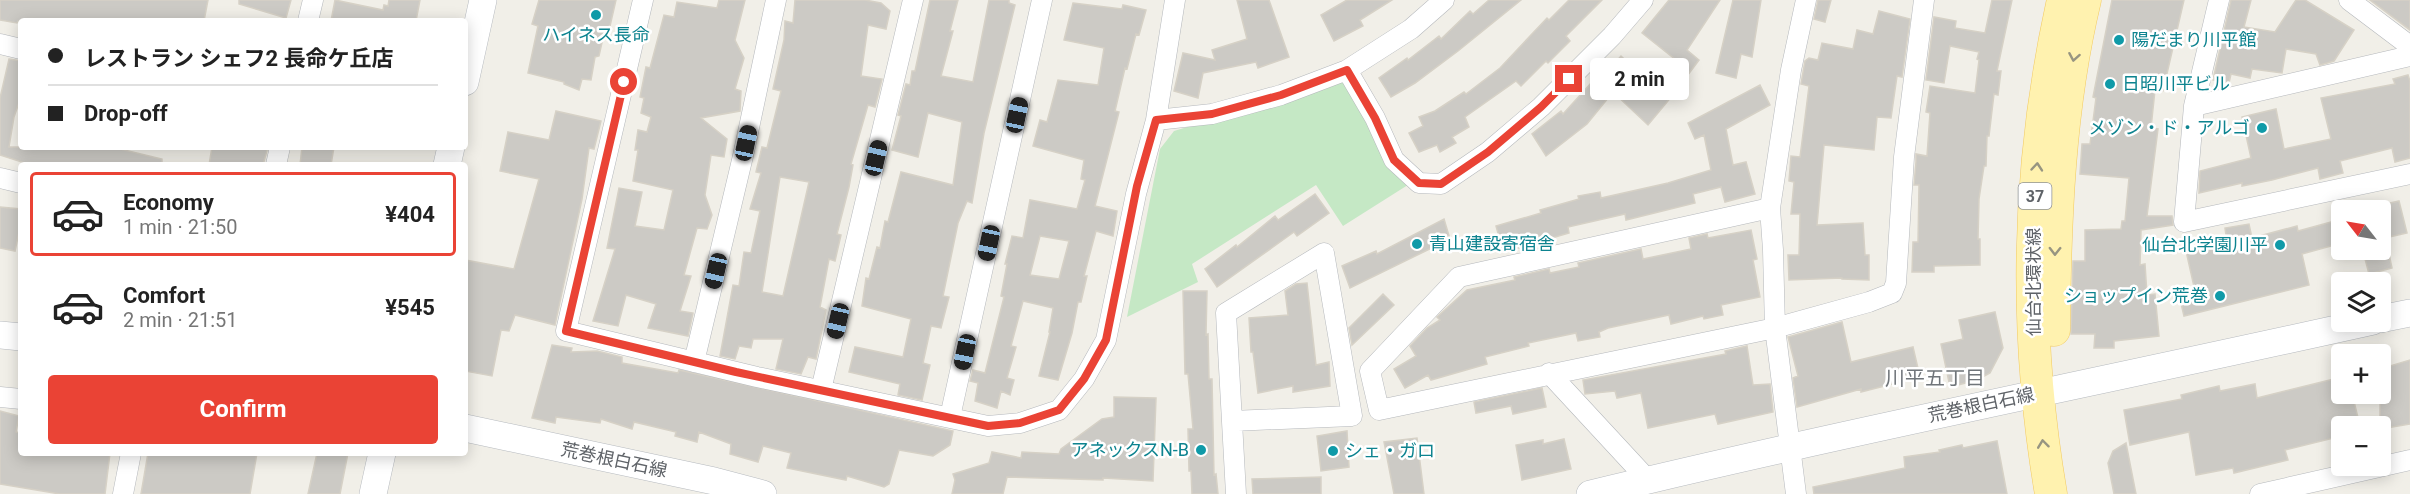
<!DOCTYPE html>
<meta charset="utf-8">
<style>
body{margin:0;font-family:Roboto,"Noto Sans JP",sans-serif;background:#f6f6f6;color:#222;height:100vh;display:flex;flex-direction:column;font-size:22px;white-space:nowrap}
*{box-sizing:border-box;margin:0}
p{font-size:20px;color:#767676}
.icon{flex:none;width:33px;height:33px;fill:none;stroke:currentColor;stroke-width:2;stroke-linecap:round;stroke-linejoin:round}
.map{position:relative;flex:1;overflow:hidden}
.details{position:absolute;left:18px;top:162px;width:450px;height:294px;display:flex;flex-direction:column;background:#fff;border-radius:6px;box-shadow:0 3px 15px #0003}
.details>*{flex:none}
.guide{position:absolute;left:18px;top:18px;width:450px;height:132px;border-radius:6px;box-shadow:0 3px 15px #0003;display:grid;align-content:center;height:132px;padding:0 30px;background:#fff}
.needle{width:39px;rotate:301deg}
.controls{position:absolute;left:2331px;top:200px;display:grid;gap:12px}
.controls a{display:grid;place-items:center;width:60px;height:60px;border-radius:6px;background:#fff;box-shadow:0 3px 15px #0003;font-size:30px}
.end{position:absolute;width:27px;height:27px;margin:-14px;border:8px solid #ea4335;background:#fff;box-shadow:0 0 0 3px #fff}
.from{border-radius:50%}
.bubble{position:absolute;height:42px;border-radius:6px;background:#fff;box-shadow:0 3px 15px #0003;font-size:20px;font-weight:700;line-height:42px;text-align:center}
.car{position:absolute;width:18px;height:36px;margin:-18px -9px;border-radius:8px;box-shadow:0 0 4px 2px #0007;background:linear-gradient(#222 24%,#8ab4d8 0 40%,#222 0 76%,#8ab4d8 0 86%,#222 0)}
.guide b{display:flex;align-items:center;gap:21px;height:57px;font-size:22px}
.guide b+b{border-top:2px solid #e0e0e0}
.guide i{width:15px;height:15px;background:#222}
ul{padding:10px 0 0;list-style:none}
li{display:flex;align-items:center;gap:18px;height:84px;margin:0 12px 9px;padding:0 18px;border:3px solid transparent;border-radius:6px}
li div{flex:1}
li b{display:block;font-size:22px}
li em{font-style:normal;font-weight:700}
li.current{border-color:#ea4335}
li>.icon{width:54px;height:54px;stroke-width:1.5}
.action{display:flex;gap:12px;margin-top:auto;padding:12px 30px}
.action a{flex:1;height:69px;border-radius:6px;background:#ea4335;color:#fff;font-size:24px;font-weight:700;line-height:69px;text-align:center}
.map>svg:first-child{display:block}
</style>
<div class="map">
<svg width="2410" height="494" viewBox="0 0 2410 494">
<rect width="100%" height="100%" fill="#f1efe8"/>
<path fill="#c5e8c5" d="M1343,80L1411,183L1343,226L1316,185L1192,264L1198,282L1127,317L1160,149L1174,131Z"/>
<path fill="#cccac5" stroke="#d6d1c6" stroke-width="1.5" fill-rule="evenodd" d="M0,0H208L204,21H18L17,23L0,20Z
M239,0H291L286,18L239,4Z
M335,0L383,10L384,5L388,6L389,0H420L416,21H331Z
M539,0H616L607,39L603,38L599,56L595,57L591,80L582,79L579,90L564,84V82L528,73L538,26L532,24Z
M719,0H745L735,40L744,58L735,89L741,91L740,111L701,118L727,139L724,157L711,155L705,195L712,215L707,229L697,228L684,275L691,276L680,311L693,313L688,336L648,328L656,304L626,295L618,326L593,321L615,249L607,248L619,188L642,192L635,226L664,230L673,190L633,181L638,150H635L638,130L647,132L651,117L641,113L644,98L640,97L646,67L650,68L664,15L674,17L677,2L717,8Z
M795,0H865L881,3L890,11L886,29L868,25L861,76L882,79L875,107L868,105L851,164L853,165L849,187L837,234L841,235L835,261L829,259L820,307L826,310L816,359L808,357L801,374L776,369L783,339H753L751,348L739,346L735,359L720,356L733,285L739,286L744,252L751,253L760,211L750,209L761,173L756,172L762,147L767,148L781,91L773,89L784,40L785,21L793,23ZM780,177L809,182L783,296L762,292Z
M930,0H958L950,31H953L941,76L973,82L989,0H1009V3L1015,5L984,133L972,203L967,201L958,223L943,296L949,297L941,328L931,326L923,363L930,365L922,400L898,395L900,384L849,372L855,347L903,357L911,319L862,306L866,278L869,279L877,247L880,248L885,221L888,222L901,172L953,185L962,122L928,113L918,157L892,150L901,116L898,115L906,84L910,85L912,71H915Z
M1237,0H1269L1289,57L1258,68L1256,62L1203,73L1198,98L1174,91L1183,53L1215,60L1212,50L1247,39Z
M1347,0H1392L1360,20L1363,26L1334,41L1321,15Z
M1489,0H1521L1458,51L1415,83L1391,97L1379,78L1407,58L1408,60L1439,36L1441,39L1470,11L1473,14Z
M1569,0H1602L1566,36L1570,41L1548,63L1546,61L1521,86L1516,81L1465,117L1469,127L1452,137L1456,143L1440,152L1437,145L1419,152L1409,133L1423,126L1419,117L1435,111L1464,92L1466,94L1500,68L1547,18L1549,20Z
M1669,0H1720L1687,50L1699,60L1672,96L1648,125L1613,92L1587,124L1546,156L1532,134L1561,111L1563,114L1591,83L1594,86L1621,56L1655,88L1676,60L1642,33Z
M1733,0H1761L1752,57L1741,54L1736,78L1716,73Z
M1818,0H1831L1825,22L1814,19Z
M1992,0H2012L1997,71H2001L1998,95L1994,94L1989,136H1987L1986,166H1984L1979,199L1978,239H1980V265L1934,266V272H1912L1913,242H1918L1919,185H1914L1916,162V154L1927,156L1930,113L1926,112L1930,86L1975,93L1979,60L1977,59L1979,52L1950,46L1944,83L1926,80L1934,17L1956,21L1955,28L1985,33Z
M2112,0H2184L2163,91L2155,90L2151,128L2158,129L2147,216H2172L2173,225L2141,230L2140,265L2145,264L2147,295L2155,294L2159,336L2114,341V348H2094L2095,334H2071L2073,261H2085V230L2121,229L2122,221H2125L2129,178L2080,174L2082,144H2090L2096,98L2093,97Z
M2231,0H2251L2244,27L2275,32L2296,0H2305L2354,30L2334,61L2320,65L2316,54L2286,49L2282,73L2252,69L2250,78L2231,74L2229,83L2213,80Z
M2370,0H2410V30Z
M1073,3L1122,9L1123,5L1146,10L1139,35L1136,34L1127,69L1125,68L1115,111L1119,112L1095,206L1117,211L1113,236L1096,231L1084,276H1087L1081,302H1078L1072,333L1058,380L1039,376L1050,332H1049L1053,308L1023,301L1011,346L1016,347L1007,378L1014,380L1010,395L1001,391L997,408L975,401L978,383L970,381L973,370L985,373L1004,297L1001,296L1007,264H1005L1012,236L1023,238L1030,200L1077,209L1085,180L1081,179L1084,160L1033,146L1040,120L1047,122L1058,80L1098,85L1104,48L1064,40ZM1040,236L1069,241L1059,279L1030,275Z
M1879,11L1910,19L1902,77L1897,76L1891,118L1877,117L1874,150L1824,145L1817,225L1863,223L1865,255H1869V280L1842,279V278L1789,280L1788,255H1799L1800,214H1791L1794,182L1789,181L1791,156L1800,157L1804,126L1809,86L1801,84L1805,61L1809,58L1818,60L1822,43L1853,49L1857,30L1873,34Z
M9,59L21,61V97L14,117L9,147H112L162,159V165H31L0,155V98Z
M2408,75L2410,81V158L2395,162L2392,148L2340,161L2343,173L2320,179L2318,168L2272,180L2242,186V183L2199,193L2200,171L2251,158L2242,117L2276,109L2284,149L2331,139L2321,98L2395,84L2393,79Z
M1760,85L1770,105L1726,129L1733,165L1746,162L1755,194L1725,202L1721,187L1693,194L1695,203L1626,220L1625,214L1568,227L1569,233L1508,251L1507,247L1502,248L1496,226L1541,213L1540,210L1579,199L1578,196L1600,192L1601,198L1668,183L1711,170L1704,135L1695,139L1688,123Z
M556,111L601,121L594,149L589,148L582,199L555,325L515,315L509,331L501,330L492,376L465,371V260L514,269L539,179L500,171L508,132L549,140Z
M212,147H268L263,165H209Z
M302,147H334L331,165H300Z
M1315,194L1329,213L1297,236L1294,232L1217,287L1205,269L1236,245L1237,247L1275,216L1278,220Z
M2399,201L2407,233L2389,237L2381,205Z
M0,207L21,209V223L15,251L0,248Z
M1444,219L1450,239L1350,288L1342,266L1376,251L1377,254Z
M2342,219V243L2302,254L2309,285L2184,316L2179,295L2195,291L2186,251L2227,242L2225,228L2249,224L2252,238L2297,226L2298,231Z
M1751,230L1757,259L1753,260L1760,297L1721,305L1723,315L1704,319L1703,316L1671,324L1669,315L1608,328L1599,332L1600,337L1578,341L1576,333L1528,343L1529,346L1485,357L1487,364L1431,380L1428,375L1405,388L1394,369L1416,356L1410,346L1427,328L1440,320L1437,317L1467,290L1515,280L1514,277L1549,269L1550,273L1579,267L1578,263L1641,249L1643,259L1691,249L1689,238L1707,234L1708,238Z
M2388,249L2392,268L2369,274L2364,255Z
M1307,283L1316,365L1329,362L1330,386L1293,392V386L1258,393L1253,352H1251L1249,318L1288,315L1285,291L1296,284Z
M1183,291H1207L1206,335L1208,334L1209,379H1212L1214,475L1216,474L1218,494H1192L1191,471H1189L1188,429H1193L1188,374H1185Z
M1383,294L1394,305L1352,345L1349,328Z
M1995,312L2003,348L1990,373L1977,380L1950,387L1941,344L1963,339L1959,320Z
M1842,322L1851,362L1913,347L1920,377L1861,392V389L1797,407L1793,378L1798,376L1788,337Z
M552,345L572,348L571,352L597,351L622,357V363L678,373L679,370L953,431L950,445L933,456L899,450L889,484L884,487L847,476L846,480L787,468L791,453L763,446L758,462L730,454L731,444L699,432L697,442L675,436L676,432L634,422L632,429L601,419L600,423L556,417L555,423L532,418Z
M1747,346L1753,385L1770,384L1773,412L1718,424L1715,414L1648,428L1641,393L1617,398L1615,391L1585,394L1583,380L1726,354L1725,351Z
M2410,360V424L2380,429V369Z
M2342,377V393H2352L2360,426H2342V436L2285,450L2288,460L2234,473L2233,468L2196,475L2189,432L2130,445L2124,410L2182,399L2181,395L2219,386L2220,391L2255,384L2257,398Z
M1542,388L1546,407L1513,414L1511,406L1476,413L1474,402Z
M1114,397L1156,398L1153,481L1103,478V480L1007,477L1003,494H952L955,480L953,474L989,463L992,452L1021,458L1022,452L1059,454L1061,449L1102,419L1114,417Z
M0,411L19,416L16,432L21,433V453H110L105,494H60L0,484Z
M1347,431L1349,467L1321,471L1317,436Z
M1417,438L1424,494H1394L1384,442Z
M1564,439L1571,469L1522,480L1516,445L1543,440V444Z
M1997,441L2007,494H1814L1813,487L1905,468L1904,457L1940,452L1939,450L1962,445L1963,448Z
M2126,443L2136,494H2114L2108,463L2113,451Z
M148,453H257L250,494H141Z
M317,453H348L340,494H308Z
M1321,477V494H1253L1252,479Z"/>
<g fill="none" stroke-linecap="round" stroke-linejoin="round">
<g stroke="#b5b8bc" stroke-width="21">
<path id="street" d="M643,0L566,331L757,377L988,426L1020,423L1059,410L1084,379L1106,340L1136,194L1156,120L1175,0
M2219,0L2194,106L2184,222L2410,174
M2349,0L2410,46
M308,21L313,0
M0,44L21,49
M1347,70L1375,118L1394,160L1419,183L1441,184L1488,152L1541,107L1612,36L1643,0
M2194,106L2410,56
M1156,120L1212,114L1281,95L1347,70L1411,29L1444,0
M276,165L280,147
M0,178L21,183
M1770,208L1459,277L1370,371L1379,410L1775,328L1869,302L1892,293L1896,283L1904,157L1924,0
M694,362L743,156L776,0
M1549,373L1648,480
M821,390L913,0
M0,397L21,399
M950,417L1042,0
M1232,421L1352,416L1324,253L1226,313L1236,494
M123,494L131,453
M1796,494L1775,328L1773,250L1770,208L1791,70L1806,0
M2260,494L2410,460"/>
</g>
<g stroke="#b6babf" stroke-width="28">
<path id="secondary" d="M465,82L483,0
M447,165L451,147
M2380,319L2410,313
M0,335L21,337
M465,428L714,481L763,494
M373,494L382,453
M1590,494C1850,431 2112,379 2373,321"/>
</g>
<g stroke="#f2c960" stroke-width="33">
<path id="primary" d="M2054,330C2055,220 2059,108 2085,0
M2051,494C2023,330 2027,162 2063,0"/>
</g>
<use href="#street" stroke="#fff" stroke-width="20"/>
<use href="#secondary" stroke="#fff" stroke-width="27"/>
<use href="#primary" stroke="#fff2af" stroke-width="32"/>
</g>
<defs><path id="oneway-chevron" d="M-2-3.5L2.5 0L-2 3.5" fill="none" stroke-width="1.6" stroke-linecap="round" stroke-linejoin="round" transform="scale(1.5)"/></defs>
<g stroke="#979581">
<use href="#oneway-chevron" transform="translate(2074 57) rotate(100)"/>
<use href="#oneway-chevron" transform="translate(2037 167) rotate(-85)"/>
<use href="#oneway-chevron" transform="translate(2055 251) rotate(91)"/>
<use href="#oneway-chevron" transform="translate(2043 444) rotate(-97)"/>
</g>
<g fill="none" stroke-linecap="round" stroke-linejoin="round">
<path stroke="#ea4335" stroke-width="8" d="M624,82L566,331L736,372L988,426L1020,423L1059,410L1084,379L1106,340L1137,186L1156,120L1212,114L1281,95L1347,70L1375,118L1394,160L1419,183L1441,184L1488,152L1541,107L1569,79"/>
</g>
<g fill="#0f9aa8" stroke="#fff" stroke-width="2">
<circle cx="596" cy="15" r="6"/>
<circle cx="2119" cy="40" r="6"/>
<circle cx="2110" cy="84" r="6"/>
<circle cx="2262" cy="128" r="6"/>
<circle cx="1417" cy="244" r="6"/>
<circle cx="2280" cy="245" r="6"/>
<circle cx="2220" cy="296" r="6"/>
<circle cx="1201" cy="450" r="6"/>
<circle cx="1333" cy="451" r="6"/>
</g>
<g text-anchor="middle" stroke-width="5" stroke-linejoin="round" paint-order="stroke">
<rect fill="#fff" stroke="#8f9295" stroke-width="1.5" x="2018.5" y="183" width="33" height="26" rx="4.5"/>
<g font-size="16" font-weight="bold" fill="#5f6368">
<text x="2035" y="202">37</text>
</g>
<g font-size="18" fill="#0d838f" stroke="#fff" text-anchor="start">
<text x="596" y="41" text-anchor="middle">ハイネス長命</text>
<text x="2131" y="46">陽だまり川平館</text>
<text x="2122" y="90">日昭川平ビル</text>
<text x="2250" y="134" text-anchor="end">メゾン・ド・アルゴ</text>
<text x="1429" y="250">青山建設寄宿舎</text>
<text x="2268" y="251" text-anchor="end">仙台北学園川平</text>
<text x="2208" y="302" text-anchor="end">ショップイン荒巻</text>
<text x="1189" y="456" text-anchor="end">アネックスN-B</text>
<text x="1345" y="457">シェ・ガロ</text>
</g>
<g font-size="18" fill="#5f6368" stroke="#fff">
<text transform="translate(2034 282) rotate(-90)" y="6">仙台北環状線</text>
<text transform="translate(1981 405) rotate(-12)" y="6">荒巻根白石線</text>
<text transform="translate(614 460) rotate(12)" y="6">荒巻根白石線</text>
</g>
<g font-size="20" fill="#70757a" stroke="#fff">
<text x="1935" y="385">川平五丁目</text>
</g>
</g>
</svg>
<div class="controls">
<a><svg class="needle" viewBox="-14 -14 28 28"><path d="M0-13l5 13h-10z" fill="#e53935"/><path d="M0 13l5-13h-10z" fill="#767676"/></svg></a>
<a><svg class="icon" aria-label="layers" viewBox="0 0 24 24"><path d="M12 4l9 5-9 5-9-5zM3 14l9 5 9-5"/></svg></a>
<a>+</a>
<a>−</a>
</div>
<i class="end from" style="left:624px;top:82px"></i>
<i class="end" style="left:1569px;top:79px"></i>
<div class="bubble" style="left:1590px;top:58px;width:99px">2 min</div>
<i class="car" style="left:1017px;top:115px;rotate:12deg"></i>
<i class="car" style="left:746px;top:143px;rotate:12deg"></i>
<i class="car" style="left:876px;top:158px;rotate:13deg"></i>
<i class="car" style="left:989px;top:243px;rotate:192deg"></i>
<i class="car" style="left:716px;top:271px;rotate:193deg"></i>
<i class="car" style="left:838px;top:321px;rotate:193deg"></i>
<i class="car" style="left:965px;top:352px;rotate:192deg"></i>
<div class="guide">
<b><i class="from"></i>レストラン シェフ2 長命ケ丘店</b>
<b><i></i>Drop-off</b>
</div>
<section class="details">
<ul>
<li class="current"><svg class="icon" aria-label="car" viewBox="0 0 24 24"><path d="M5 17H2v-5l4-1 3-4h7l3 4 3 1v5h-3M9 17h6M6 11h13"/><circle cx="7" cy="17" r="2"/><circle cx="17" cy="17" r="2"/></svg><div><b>Economy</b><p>1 min · 21:50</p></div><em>¥404</em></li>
<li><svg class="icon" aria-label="car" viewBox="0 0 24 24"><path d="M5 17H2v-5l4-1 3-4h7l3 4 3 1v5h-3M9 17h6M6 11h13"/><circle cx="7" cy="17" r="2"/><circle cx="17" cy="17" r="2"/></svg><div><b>Comfort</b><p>2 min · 21:51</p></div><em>¥545</em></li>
</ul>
<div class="action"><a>Confirm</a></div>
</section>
</div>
